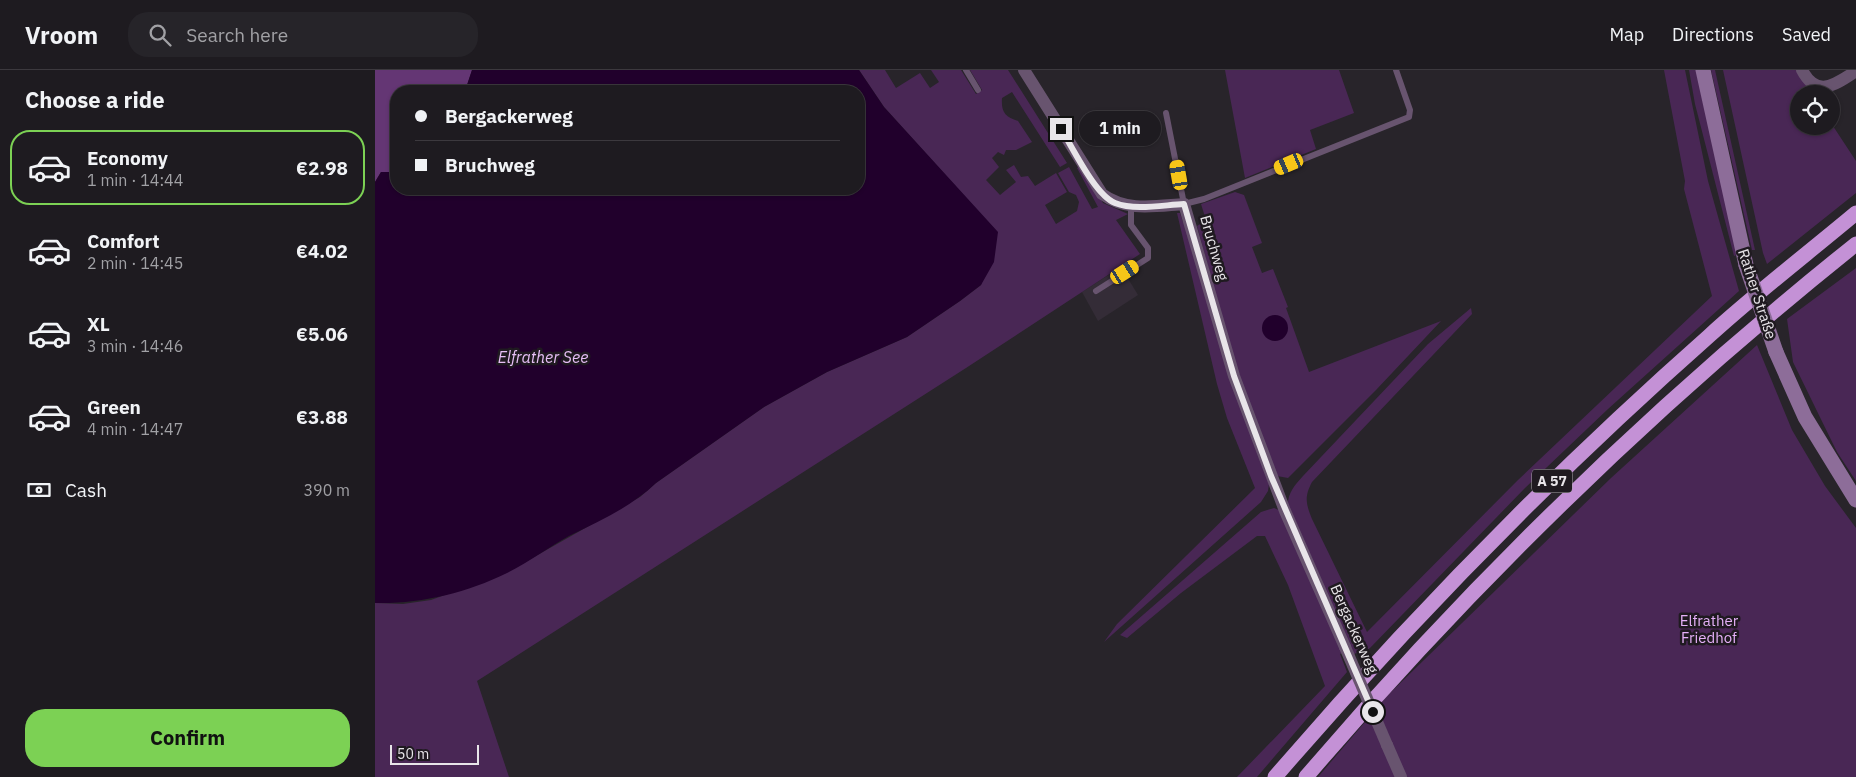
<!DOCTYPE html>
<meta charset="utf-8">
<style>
body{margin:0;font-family:"IBM Plex Sans",sans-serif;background:#262429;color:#f1f3f6;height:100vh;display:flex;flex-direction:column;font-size:19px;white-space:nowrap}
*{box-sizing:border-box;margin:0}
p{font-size:16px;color:#a1a1a5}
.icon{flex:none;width:28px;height:28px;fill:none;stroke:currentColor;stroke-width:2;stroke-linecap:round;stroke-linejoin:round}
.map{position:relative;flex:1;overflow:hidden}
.side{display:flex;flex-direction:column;background:#1e1b20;width:375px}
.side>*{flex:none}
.hud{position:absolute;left:15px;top:15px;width:475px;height:110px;border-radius:20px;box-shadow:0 1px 4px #0004,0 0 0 1px #3c393e;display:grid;align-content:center;height:110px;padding:0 25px;background:#1e1b20}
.buttons{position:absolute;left:1415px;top:15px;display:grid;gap:10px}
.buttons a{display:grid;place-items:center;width:50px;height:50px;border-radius:50%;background:#1e1b20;box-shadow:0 1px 4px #0004,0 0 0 1px #3c393e;font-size:25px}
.scale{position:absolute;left:15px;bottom:12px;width:89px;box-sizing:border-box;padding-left:5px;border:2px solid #e8e5e9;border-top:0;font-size:14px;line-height:18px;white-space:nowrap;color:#e8e5e9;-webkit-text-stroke:4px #1f1a20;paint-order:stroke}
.end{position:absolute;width:22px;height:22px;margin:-11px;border:6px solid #e8e5e9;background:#111;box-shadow:0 0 0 2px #111}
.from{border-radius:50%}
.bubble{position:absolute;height:35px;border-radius:18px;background:#1e1b20;box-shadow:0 1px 4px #0004,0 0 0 1px #3c393e;font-size:16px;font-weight:700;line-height:35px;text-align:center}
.car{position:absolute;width:15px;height:30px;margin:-15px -8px;border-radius:6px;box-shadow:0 0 4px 1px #0007;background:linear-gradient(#f5c518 24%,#345 0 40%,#f5c518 0 76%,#345 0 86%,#f5c518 0)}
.hud b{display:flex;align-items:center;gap:18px;height:48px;font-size:19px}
.hud b+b{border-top:1px solid #3c393e}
.hud i{width:12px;height:12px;background:#f1f3f6}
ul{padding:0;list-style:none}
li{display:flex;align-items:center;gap:15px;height:75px;margin:0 10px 8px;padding:0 15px;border:2px solid transparent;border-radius:20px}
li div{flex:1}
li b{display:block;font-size:19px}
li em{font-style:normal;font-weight:700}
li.active{border-color:#7cd154}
li>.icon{width:45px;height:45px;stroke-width:1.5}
h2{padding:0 25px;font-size:22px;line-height:60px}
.pay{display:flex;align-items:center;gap:12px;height:55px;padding:0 25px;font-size:19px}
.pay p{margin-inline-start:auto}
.button{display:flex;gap:10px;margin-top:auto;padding:10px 25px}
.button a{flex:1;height:58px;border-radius:20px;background:#7cd154;color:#111;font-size:20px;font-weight:700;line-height:58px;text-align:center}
header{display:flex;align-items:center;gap:30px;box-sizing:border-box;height:70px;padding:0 25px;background:#1e1b20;border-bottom:1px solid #3c393e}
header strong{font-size:24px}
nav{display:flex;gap:28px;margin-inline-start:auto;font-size:18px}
.search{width:350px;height:45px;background:#262429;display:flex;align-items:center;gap:12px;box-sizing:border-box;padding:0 18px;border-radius:20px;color:#a1a1a5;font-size:19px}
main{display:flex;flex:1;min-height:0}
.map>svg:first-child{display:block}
</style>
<header>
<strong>Vroom</strong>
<div class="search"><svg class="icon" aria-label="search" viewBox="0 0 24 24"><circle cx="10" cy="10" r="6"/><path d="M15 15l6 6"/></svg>Search here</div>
<nav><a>Map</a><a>Directions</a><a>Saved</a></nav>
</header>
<main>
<section class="side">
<h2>Choose a ride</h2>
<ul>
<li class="active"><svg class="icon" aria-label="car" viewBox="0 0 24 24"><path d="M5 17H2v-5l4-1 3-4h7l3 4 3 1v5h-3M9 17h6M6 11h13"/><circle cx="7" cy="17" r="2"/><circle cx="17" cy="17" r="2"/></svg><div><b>Economy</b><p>1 min · 14:44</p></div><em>€2.98</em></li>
<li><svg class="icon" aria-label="car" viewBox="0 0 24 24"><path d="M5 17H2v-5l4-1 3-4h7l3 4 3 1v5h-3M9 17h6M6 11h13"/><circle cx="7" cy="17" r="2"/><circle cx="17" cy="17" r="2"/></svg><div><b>Comfort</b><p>2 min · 14:45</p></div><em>€4.02</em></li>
<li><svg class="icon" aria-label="car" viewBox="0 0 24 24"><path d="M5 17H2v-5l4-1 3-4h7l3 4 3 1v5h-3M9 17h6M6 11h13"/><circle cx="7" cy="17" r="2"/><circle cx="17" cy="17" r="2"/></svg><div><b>XL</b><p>3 min · 14:46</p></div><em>€5.06</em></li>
<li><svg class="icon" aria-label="car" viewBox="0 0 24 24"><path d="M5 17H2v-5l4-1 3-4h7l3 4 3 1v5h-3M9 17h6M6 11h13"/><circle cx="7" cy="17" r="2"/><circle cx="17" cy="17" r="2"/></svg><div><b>Green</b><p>4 min · 14:47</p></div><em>€3.88</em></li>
</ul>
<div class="pay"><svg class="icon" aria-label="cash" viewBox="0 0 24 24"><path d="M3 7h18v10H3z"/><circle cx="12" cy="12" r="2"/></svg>Cash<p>390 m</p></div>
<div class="button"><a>Confirm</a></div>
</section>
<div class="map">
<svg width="1481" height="707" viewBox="0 0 1481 707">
<rect width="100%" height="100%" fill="#28242a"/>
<path fill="#342c37" d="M746,197L763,225L723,251L707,222Z"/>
<path fill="#492755" d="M484,0H510L521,18L545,3L555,18L564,12L556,0H586L601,24L607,20L595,0H633L692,93L685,97L637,22L627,28C626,42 630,47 643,51L657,72L641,80H631L629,85L623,82L617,88L624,97L611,110L625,125L641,112L631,100L639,95L646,107L653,106L660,116L681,103L692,122L670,135L681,154L702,141L704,132L701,125L694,122L683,103L694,97L717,139L723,137L702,98L706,95L728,133L753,144L741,150L765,184L591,298L102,611L134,707H0V533L28,534L56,530L131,503L265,427L281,413L389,337L452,302L532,267L585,231L606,215L622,162L509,37Z
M850,0H964L979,43L935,60L941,79L870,108Z
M1289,0H1310L1333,111L1364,221L1233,339L1150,418L996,577L986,586L981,583L978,585L913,437C912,424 919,416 928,406L1053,274L1096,238L1097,244L937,412C929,427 931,434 937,449L992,562L1143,410L1337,226L1309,119L1310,111Z
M1314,0H1321L1362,185L1359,186L1320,34Z
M1336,0H1340L1380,180H1377Z
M1348,0H1424L1438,24H1424V56H1456V53L1481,91V123L1392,194L1388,183Z
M860,122L869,125L887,173L877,177L887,203L898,199L913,237L911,238L934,302L1066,251L1001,320L913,408L902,406L861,299L822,156L831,150L826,134Z
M802,143H805L808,152L812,156L894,414L893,421L886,432L729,572L742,554L880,418L852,348L842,314Z
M1481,198V411L1462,382L1418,292L1412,249Z
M1382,275L1417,360L1450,416L1481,458V707H943L1013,625L1236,408Z
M899,438L904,440L967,583L965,584L972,602L882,707H862L950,616L913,515L890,466H882L806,523L752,568L745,565L886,442Z"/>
<path fill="#643674" d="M0,0H97L90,21H21V102H6L0,112Z"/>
<path fill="#21002c" d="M97,0H484L509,37L623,162L619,192L606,215L585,231L532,267L452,302L389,337L281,413C256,437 225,451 194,466C174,477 154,492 132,503C91,523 46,534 0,533V112L6,102H21V119H484V21H90Z
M887 258a13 13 0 1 1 26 0a13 13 0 1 1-26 0Z"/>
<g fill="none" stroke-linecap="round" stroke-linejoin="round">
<path stroke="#68546f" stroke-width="6" d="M591,0L603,20
M791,43L809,134L829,129L1034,47L1035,40L1021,0
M721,221L773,188V178L756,155V135"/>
<path stroke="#68546f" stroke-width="12" d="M649,0L727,124C752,142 780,136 809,134L859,306L910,441L970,577
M1427,0C1442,29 1461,14 1481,1
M1012,675L1026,707"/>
<path stroke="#8d6d99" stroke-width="15" d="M1328,0L1371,195
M1401,282L1430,347L1481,430"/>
<path stroke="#c491d6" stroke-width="15" d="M900,707C1035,550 1179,403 1334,266C1381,223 1432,184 1481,143
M931,707C1097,513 1282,333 1481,174"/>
<path stroke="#68546f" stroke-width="12" d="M970,577L1012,675"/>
<path stroke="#8d6d99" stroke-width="15" d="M1371,195L1401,282"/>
</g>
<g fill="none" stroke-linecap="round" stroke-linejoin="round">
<path stroke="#e8e5e9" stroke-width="6" d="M686,59C698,78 720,125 740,133C760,141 788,135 809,134L859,306L896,406L998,642"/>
</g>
<g text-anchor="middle" stroke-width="5" stroke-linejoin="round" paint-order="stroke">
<rect fill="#1f1a20" stroke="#aca8ad" stroke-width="1" x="1157" y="399.5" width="40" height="23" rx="4"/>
<g font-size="14" font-weight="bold" fill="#e8e5e9">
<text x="1177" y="416">A 57</text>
</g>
<g font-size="15" fill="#e8e5e9" stroke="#1f1a20">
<text transform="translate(839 178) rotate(74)" y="5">Bruchweg</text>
<text transform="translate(1382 224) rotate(72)" y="5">Rather Straße</text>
<text transform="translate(979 559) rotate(66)" y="5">Bergackerweg</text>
</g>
<g font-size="15" fill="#e5b0f8" stroke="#1f1a20">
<text x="1334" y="556">Elfrather<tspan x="1334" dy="17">Friedhof</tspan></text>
</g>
<g font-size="16" font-style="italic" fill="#e6bef5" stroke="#1f1a20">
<text x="168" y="293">Elfrather See</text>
</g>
</g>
</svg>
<div class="buttons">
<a><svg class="icon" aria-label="locate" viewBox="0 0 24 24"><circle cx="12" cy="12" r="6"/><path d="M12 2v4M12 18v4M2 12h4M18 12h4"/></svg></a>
</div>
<div class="scale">50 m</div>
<i class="end from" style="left:998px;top:642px"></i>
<i class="end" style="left:686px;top:59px"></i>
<div class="bubble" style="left:704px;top:41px;width:82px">1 min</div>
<i class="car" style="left:914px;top:94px;rotate:247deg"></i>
<i class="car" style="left:804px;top:105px;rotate:350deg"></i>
<i class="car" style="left:750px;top:202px;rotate:58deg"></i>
<div class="hud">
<b><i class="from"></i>Bergackerweg</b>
<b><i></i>Bruchweg</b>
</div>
</div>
</main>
